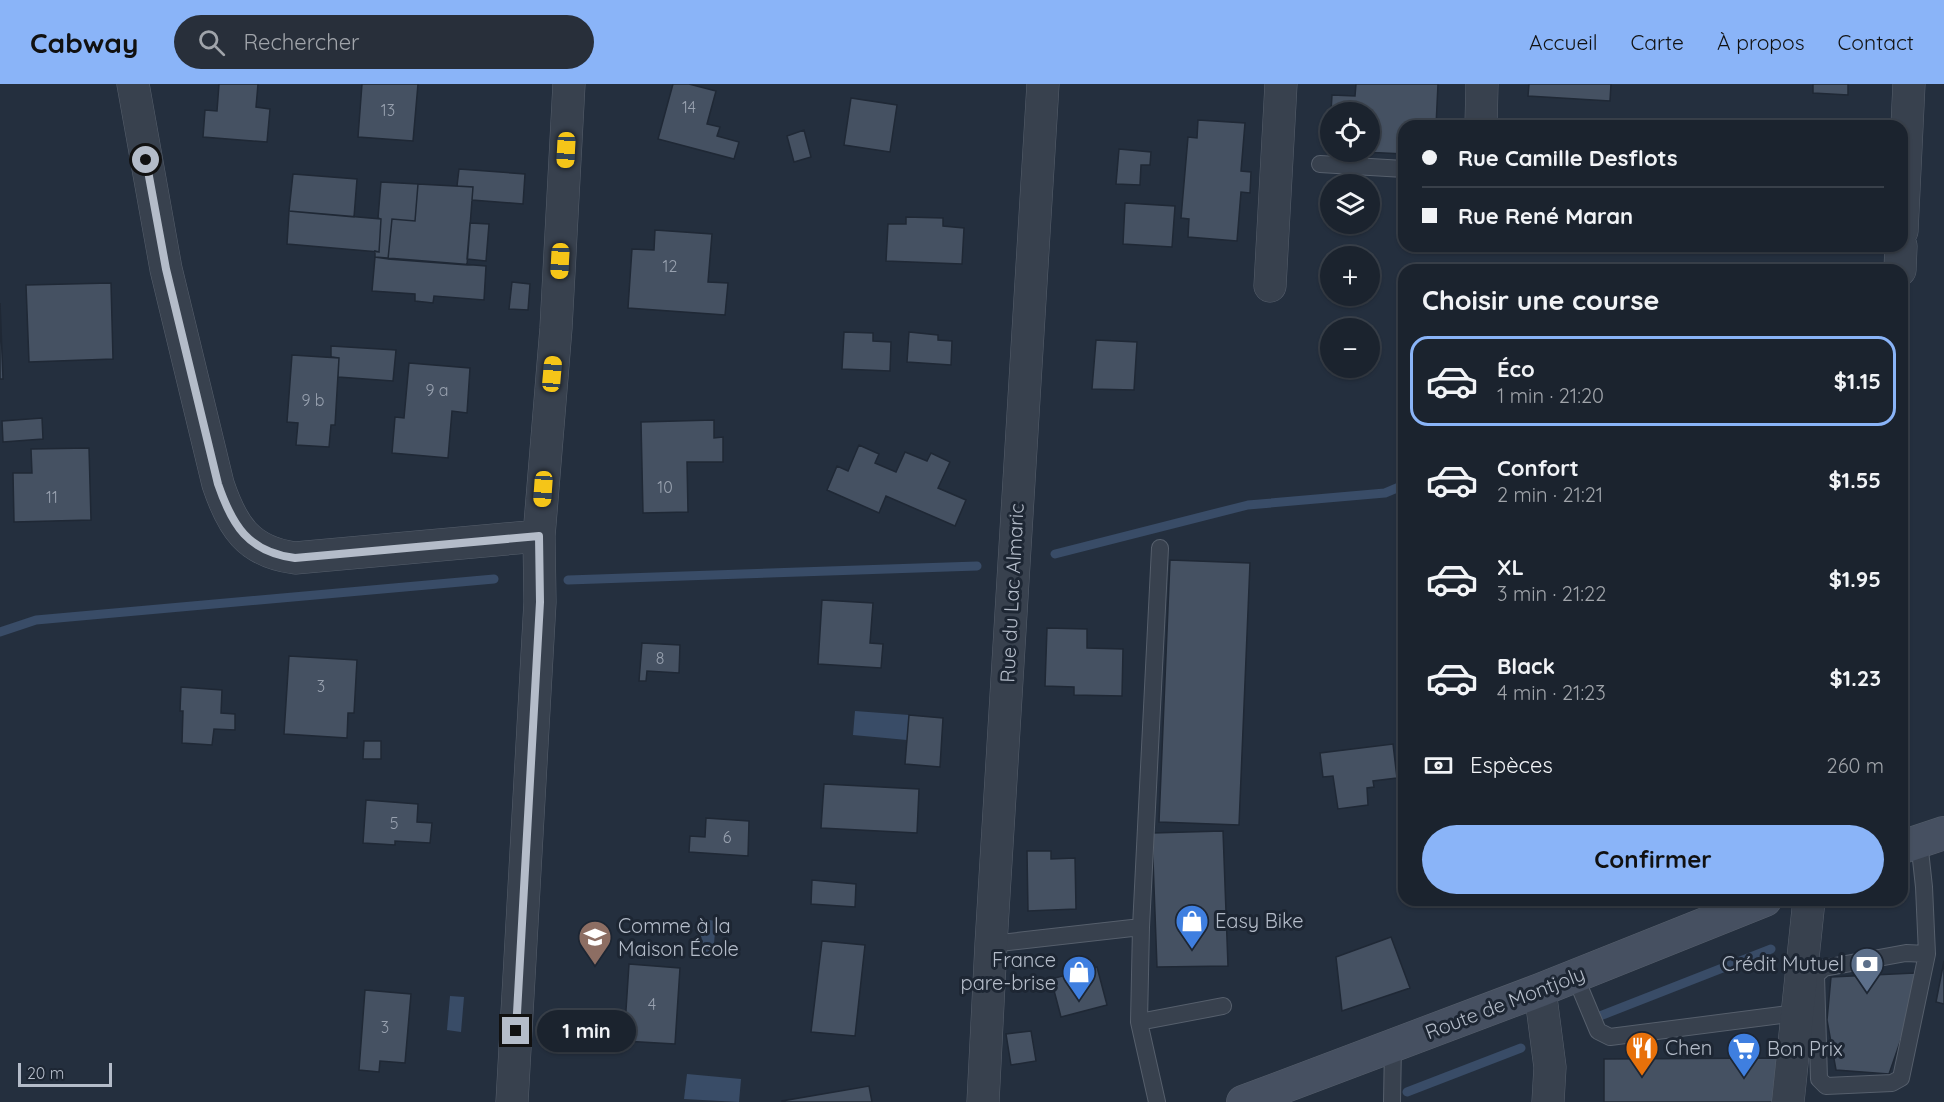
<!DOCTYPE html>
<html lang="fr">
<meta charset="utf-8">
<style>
body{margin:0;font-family:Quicksand,sans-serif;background:#282f3a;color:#f1f3f6;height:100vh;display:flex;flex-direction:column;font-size:22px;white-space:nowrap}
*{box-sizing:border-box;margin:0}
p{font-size:20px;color:#a0a4aa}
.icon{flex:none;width:33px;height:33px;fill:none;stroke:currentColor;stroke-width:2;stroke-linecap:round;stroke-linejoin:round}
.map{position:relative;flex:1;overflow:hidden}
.sheet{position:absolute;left:1398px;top:180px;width:510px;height:642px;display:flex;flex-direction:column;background:#1b232e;border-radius:18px;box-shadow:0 2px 4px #0004,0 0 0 2px #39404a}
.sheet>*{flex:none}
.banner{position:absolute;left:1398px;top:36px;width:510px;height:132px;border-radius:18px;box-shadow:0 2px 4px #0004,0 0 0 2px #39404a;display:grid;align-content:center;height:132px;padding:0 24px;background:#1b232e}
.tools{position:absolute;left:1320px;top:18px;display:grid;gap:12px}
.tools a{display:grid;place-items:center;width:60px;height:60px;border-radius:50%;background:#1b232e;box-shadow:0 2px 4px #0004,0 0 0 2px #39404a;font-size:30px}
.scale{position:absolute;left:18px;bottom:15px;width:94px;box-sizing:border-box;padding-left:6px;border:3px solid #b4bcc9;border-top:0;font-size:16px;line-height:21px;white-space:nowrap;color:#b4bcc9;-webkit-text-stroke:4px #1d2633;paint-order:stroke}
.end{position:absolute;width:27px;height:27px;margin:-14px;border:8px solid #b4bcc9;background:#111;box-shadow:0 0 0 3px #111}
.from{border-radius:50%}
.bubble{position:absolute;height:42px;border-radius:21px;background:#1b232e;box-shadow:0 2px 4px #0004,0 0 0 2px #39404a;font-size:20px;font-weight:800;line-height:42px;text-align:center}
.car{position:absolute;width:18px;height:36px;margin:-18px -9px;border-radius:8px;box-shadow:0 0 4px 2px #0007;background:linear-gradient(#f5c518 24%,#345 0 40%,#f5c518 0 76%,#345 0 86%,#f5c518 0)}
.banner b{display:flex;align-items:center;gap:21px;height:57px;font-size:22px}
.banner b+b{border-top:2px solid #39404a}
.banner i{width:15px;height:15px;background:#f1f3f6}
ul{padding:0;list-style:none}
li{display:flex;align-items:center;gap:18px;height:90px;margin:0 12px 9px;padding:0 12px;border:3px solid transparent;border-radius:18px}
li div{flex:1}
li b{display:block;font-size:22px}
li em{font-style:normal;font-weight:800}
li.selected{border-color:#8ab4f8}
li>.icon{width:54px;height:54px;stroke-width:1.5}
h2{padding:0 24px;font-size:27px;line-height:72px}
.pay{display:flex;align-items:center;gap:15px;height:66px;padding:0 24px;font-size:22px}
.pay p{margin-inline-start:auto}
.cta{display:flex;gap:12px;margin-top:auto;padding:12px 24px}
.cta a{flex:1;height:69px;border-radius:36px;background:#8ab4f8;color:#111;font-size:24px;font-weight:800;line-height:69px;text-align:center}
header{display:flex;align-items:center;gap:36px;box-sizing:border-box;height:84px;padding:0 30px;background:#8ab4f8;color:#111}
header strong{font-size:28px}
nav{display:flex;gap:33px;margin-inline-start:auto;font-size:21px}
.search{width:420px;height:54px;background:#282f3a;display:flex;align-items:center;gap:15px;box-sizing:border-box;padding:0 21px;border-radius:33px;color:#a0a4aa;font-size:22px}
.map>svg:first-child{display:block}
</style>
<header>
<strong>Cabway</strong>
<div class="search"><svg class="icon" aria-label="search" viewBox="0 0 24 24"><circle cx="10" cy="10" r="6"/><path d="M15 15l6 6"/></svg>Rechercher</div>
<nav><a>Accueil</a><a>Carte</a><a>À propos</a><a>Contact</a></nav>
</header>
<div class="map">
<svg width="1944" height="1018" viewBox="0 0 1944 1018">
<rect width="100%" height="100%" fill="#242f3e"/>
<path fill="#394c67" d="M855,627L909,631L907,656L853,651Z
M702,835L716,837L713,871L699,870Z
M450,912L464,913L461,948L447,946Z
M687,990L741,995L739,1018L684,1015Z"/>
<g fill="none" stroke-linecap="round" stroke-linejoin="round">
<path stroke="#394c67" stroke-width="9" d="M1055,470L1248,421L1385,409L1404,401
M568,496L977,482
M0,548L36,536L494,495
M1600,932L1771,865
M1407,1008L1521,964"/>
</g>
<path fill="#455162" stroke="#1f2835" stroke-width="1.5" d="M219,0H258L256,23L270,25L267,58L203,53L205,26L217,27Z
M362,0H418L413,57L358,53Z
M673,0H689L716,7L707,40L720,43L717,52L739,58L734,75L658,55Z
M1356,0H1438L1436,42H1404V70L1364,68H1370V28H1331L1332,11L1355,12Z
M1529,0H1611L1610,17L1528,12Z
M1813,0H1848V11L1813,9Z
M851,14L897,21L890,68L844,61Z
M1198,36L1245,39L1241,87L1251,88L1250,109L1241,108L1237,157L1188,153L1189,135L1181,134L1188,53L1197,54Z
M804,46L811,73L794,78L787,52Z
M1119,65L1151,68L1150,81H1141L1140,101L1116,100Z
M459,85L525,90L523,120L472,116L473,103L457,102Z
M293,90L357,95L354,133L289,127Z
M381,98L418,100L415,137L392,135L388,175L375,173V167L379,168L381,135L378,134Z
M418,100L473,103L467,181L388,175L392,135L415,137Z
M1125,119L1175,122L1172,163L1123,160Z
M289,127L381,135L379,168L287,160Z
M906,133L943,134V142L964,144L962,180L886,177L888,140H906Z
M470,139L489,140L486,177L467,175Z
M655,146L712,150L708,198L728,199L725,231L628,224L632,165L654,166Z
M375,173L486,182L484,216L434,212L433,219L415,217V210L372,207Z
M512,198L530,200L528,226L509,225Z
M111,199L113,275L29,278L26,201Z
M0,219L3,295H0Z
M844,248L873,249V257L891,258L890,287L842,285Z
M909,248L938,251V256L952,257L951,281L907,278Z
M1096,256L1137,258L1134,306L1092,305Z
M331,262L396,266L393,297L338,293L339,274L331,273Z
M292,271L339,274L335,341H331L329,363L296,361L298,339L287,338Z
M409,279L470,284L467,329L452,327L448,374L392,369L395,333L404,334Z
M42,334L43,355L3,358L2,337Z
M714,336V354L723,353V378H687L688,428L643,429L641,338Z
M859,361L879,370L875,379L896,388L905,368L927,377L931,369L950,378L938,404L966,416L955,442L886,412L879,429L827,406L837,382L848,387Z
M89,364L91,436L14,438L13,389H32L31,365Z
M1170,476L1250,479L1239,741L1159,738Z
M822,516L873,519L870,559L883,560L881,584L818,580Z
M1047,544L1087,545V564L1123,565L1122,612L1074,611V603L1045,602Z
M642,559L680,561L679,589L647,587L646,597H639Z
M289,572L357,576L354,629H348L347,654L284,650Z
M181,603L222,606L221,629L235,630V646L214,645L212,661L182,659L183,627H180Z
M909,631L943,634L940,683L905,680Z
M364,657H381V675H363Z
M1393,660L1397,694L1373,697L1374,703L1367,704L1368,721L1338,725L1333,692L1323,693L1320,669Z
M824,700L919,705L917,749L821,744Z
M366,716L418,720L417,738L432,739L430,759L395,757V761L363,759Z
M706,734L749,737L748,772L689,768L690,752L705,753Z
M1223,747L1228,882L1157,883L1152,749Z
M1027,767H1051V775L1075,774L1076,825L1028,827Z
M812,796L856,800L855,823L811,820Z
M1391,853L1410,904L1342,927L1336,873Z
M822,857L865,861L855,952L811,948Z
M1944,877V920L1936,918Z
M629,880L680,884L675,960L624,957Z
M1097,883L1107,921L1061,933L1051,895Z
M1915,889L1908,935L1889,990L1836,986L1827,936L1831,893Z
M365,906L411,910L405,979L380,977L379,988L359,986Z
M1031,947L1036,977L1011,981L1006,950Z
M1777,974V1018H1604V975Z
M869,1002L872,1018H782V1017Z"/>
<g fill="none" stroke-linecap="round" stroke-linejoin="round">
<g stroke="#565f6c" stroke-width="18">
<path id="service" d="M1320,80L1404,85
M1919,757L1924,803L1927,870L1901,994L1892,999L1826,1002L1819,995L1816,891L1824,884L1906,869L1927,870
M991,860L1141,843
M1575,892L1598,947L1610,953L1797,929
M1139,938L1141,843L1160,464
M1157,1018L1139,938L1223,922
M1392,1018L1393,961"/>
</g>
<g stroke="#565f6c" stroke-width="33">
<path id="minor" d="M133,0L166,185L218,400C232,442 248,468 295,474L539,452
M1481,42L1482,0
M1902,147L1909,0
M1900,186L1901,162
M1270,202L1281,0
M1540,906L1550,983L1548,1018
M512,1018L540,518L539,452L556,244L569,0
M983,1018L991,860L1043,0
M1788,1018L1809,816"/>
</g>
<g stroke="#565f6c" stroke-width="34">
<path id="secondary" d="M1902,763L1944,749
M1243,1018L1540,906L1765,816"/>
</g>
<use href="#service" stroke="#38414e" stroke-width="16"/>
<use href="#minor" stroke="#38414e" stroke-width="32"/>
<use href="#secondary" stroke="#465061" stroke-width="33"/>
</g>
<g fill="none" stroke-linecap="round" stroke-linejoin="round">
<path stroke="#b4bcc9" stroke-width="8" d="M146,76L166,185L218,400C232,441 248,468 295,474L539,452L540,518L516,947"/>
</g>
<defs>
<g id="shop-pin" transform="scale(1.725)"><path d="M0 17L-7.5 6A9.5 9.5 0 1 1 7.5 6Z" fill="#3f7fe0" stroke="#1d2633"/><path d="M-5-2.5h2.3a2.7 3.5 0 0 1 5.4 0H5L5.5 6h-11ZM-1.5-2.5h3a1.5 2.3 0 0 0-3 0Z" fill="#fff"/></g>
<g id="school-pin" transform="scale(1.725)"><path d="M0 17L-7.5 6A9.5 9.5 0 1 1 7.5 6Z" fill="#8d6e63" stroke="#1d2633"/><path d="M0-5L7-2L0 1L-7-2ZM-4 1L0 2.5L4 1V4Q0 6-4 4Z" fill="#fff"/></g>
<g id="bank-pin" transform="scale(1.725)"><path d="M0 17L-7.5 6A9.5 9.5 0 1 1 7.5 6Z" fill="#5c6f8a" stroke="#1d2633"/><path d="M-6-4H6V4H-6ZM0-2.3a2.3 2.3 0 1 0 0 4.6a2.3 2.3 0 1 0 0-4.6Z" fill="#fff"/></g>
<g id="restaurant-pin" transform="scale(1.725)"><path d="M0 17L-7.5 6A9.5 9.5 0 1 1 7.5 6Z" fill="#e8710a" stroke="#1d2633"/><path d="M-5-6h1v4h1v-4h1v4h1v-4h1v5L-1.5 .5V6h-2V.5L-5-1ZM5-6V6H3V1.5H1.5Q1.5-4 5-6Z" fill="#fff"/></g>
<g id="supermarket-pin" transform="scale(1.725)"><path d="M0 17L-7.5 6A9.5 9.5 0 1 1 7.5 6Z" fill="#3f7fe0" stroke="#1d2633"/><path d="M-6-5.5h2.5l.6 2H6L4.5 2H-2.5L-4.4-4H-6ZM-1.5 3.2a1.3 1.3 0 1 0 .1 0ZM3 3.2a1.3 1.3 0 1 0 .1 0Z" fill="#fff"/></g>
</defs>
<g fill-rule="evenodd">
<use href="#shop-pin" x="1192" y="837"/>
<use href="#school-pin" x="595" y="853"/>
<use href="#bank-pin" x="1867" y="880"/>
<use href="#shop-pin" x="1079" y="888"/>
<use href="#restaurant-pin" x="1642" y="964"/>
<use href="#supermarket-pin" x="1744" y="965"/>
</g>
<g text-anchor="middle" stroke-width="6" stroke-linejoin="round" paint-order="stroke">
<g font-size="16" fill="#98a1af">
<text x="689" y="29">14</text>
<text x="388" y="32">13</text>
<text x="670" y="188">12</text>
<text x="437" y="312">9 a</text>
<text x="313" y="322">9 b</text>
<text x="665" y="409">10</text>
<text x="52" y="419">11</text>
<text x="660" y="580">8</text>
<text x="321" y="608">3</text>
<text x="394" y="745">5</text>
<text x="727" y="759">6</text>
<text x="652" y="926">4</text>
<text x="385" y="949">3</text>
</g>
<g font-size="20" fill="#b4bcc9" stroke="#1d2633">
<text transform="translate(1012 509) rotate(-87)" y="7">Rue du Lac Almaric</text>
<text transform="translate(1505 919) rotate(-21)" y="7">Route de Montjoly</text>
</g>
<g font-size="20" fill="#b4bcc9" stroke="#1d2633" text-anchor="start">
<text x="1215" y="844">Easy Bike</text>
<text x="618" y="849">Comme à la<tspan x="618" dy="23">Maison École</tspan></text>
<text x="1056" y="883" text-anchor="end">France<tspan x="1056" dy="23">pare-brise</tspan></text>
<text x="1844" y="887" text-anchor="end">Crédit Mutuel</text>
<text x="1665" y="971">Chen</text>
<text x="1767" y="972">Bon Prix</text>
</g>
</g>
</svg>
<div class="tools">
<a><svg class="icon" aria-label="locate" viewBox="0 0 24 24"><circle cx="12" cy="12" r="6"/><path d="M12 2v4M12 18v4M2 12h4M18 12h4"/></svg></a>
<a><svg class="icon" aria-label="layers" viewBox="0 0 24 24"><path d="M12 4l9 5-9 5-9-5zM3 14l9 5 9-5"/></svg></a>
<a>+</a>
<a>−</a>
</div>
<div class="scale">20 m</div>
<i class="end from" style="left:146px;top:76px"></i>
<i class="end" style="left:516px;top:947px"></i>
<div class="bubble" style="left:537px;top:926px;width:99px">1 min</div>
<i class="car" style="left:566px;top:66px;rotate:183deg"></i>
<i class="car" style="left:560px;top:177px;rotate:183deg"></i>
<i class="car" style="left:552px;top:290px;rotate:5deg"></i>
<i class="car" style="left:543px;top:405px;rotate:184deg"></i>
<div class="banner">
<b><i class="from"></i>Rue Camille Desflots</b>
<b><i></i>Rue René Maran</b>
</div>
<section class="sheet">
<h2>Choisir une course</h2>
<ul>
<li class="selected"><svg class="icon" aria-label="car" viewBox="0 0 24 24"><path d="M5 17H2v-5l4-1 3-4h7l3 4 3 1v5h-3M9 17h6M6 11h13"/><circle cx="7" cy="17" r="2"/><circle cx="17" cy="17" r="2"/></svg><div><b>Éco</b><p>1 min · 21:20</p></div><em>$1.15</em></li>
<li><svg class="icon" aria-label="car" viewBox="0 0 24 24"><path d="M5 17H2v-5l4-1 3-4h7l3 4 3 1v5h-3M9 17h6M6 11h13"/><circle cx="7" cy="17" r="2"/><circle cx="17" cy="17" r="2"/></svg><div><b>Confort</b><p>2 min · 21:21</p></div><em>$1.55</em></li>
<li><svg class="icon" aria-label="car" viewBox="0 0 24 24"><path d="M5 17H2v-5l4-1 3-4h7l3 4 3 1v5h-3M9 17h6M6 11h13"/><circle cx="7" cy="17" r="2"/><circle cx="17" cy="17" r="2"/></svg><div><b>XL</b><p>3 min · 21:22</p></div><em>$1.95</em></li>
<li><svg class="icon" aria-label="car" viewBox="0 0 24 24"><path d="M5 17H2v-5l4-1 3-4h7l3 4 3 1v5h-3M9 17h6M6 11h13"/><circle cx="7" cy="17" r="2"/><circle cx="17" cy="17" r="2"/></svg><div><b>Black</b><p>4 min · 21:23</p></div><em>$1.23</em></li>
</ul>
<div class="pay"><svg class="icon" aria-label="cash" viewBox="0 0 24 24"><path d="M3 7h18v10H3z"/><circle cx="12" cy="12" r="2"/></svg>Espèces<p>260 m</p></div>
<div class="cta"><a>Confirmer</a></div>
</section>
</div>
